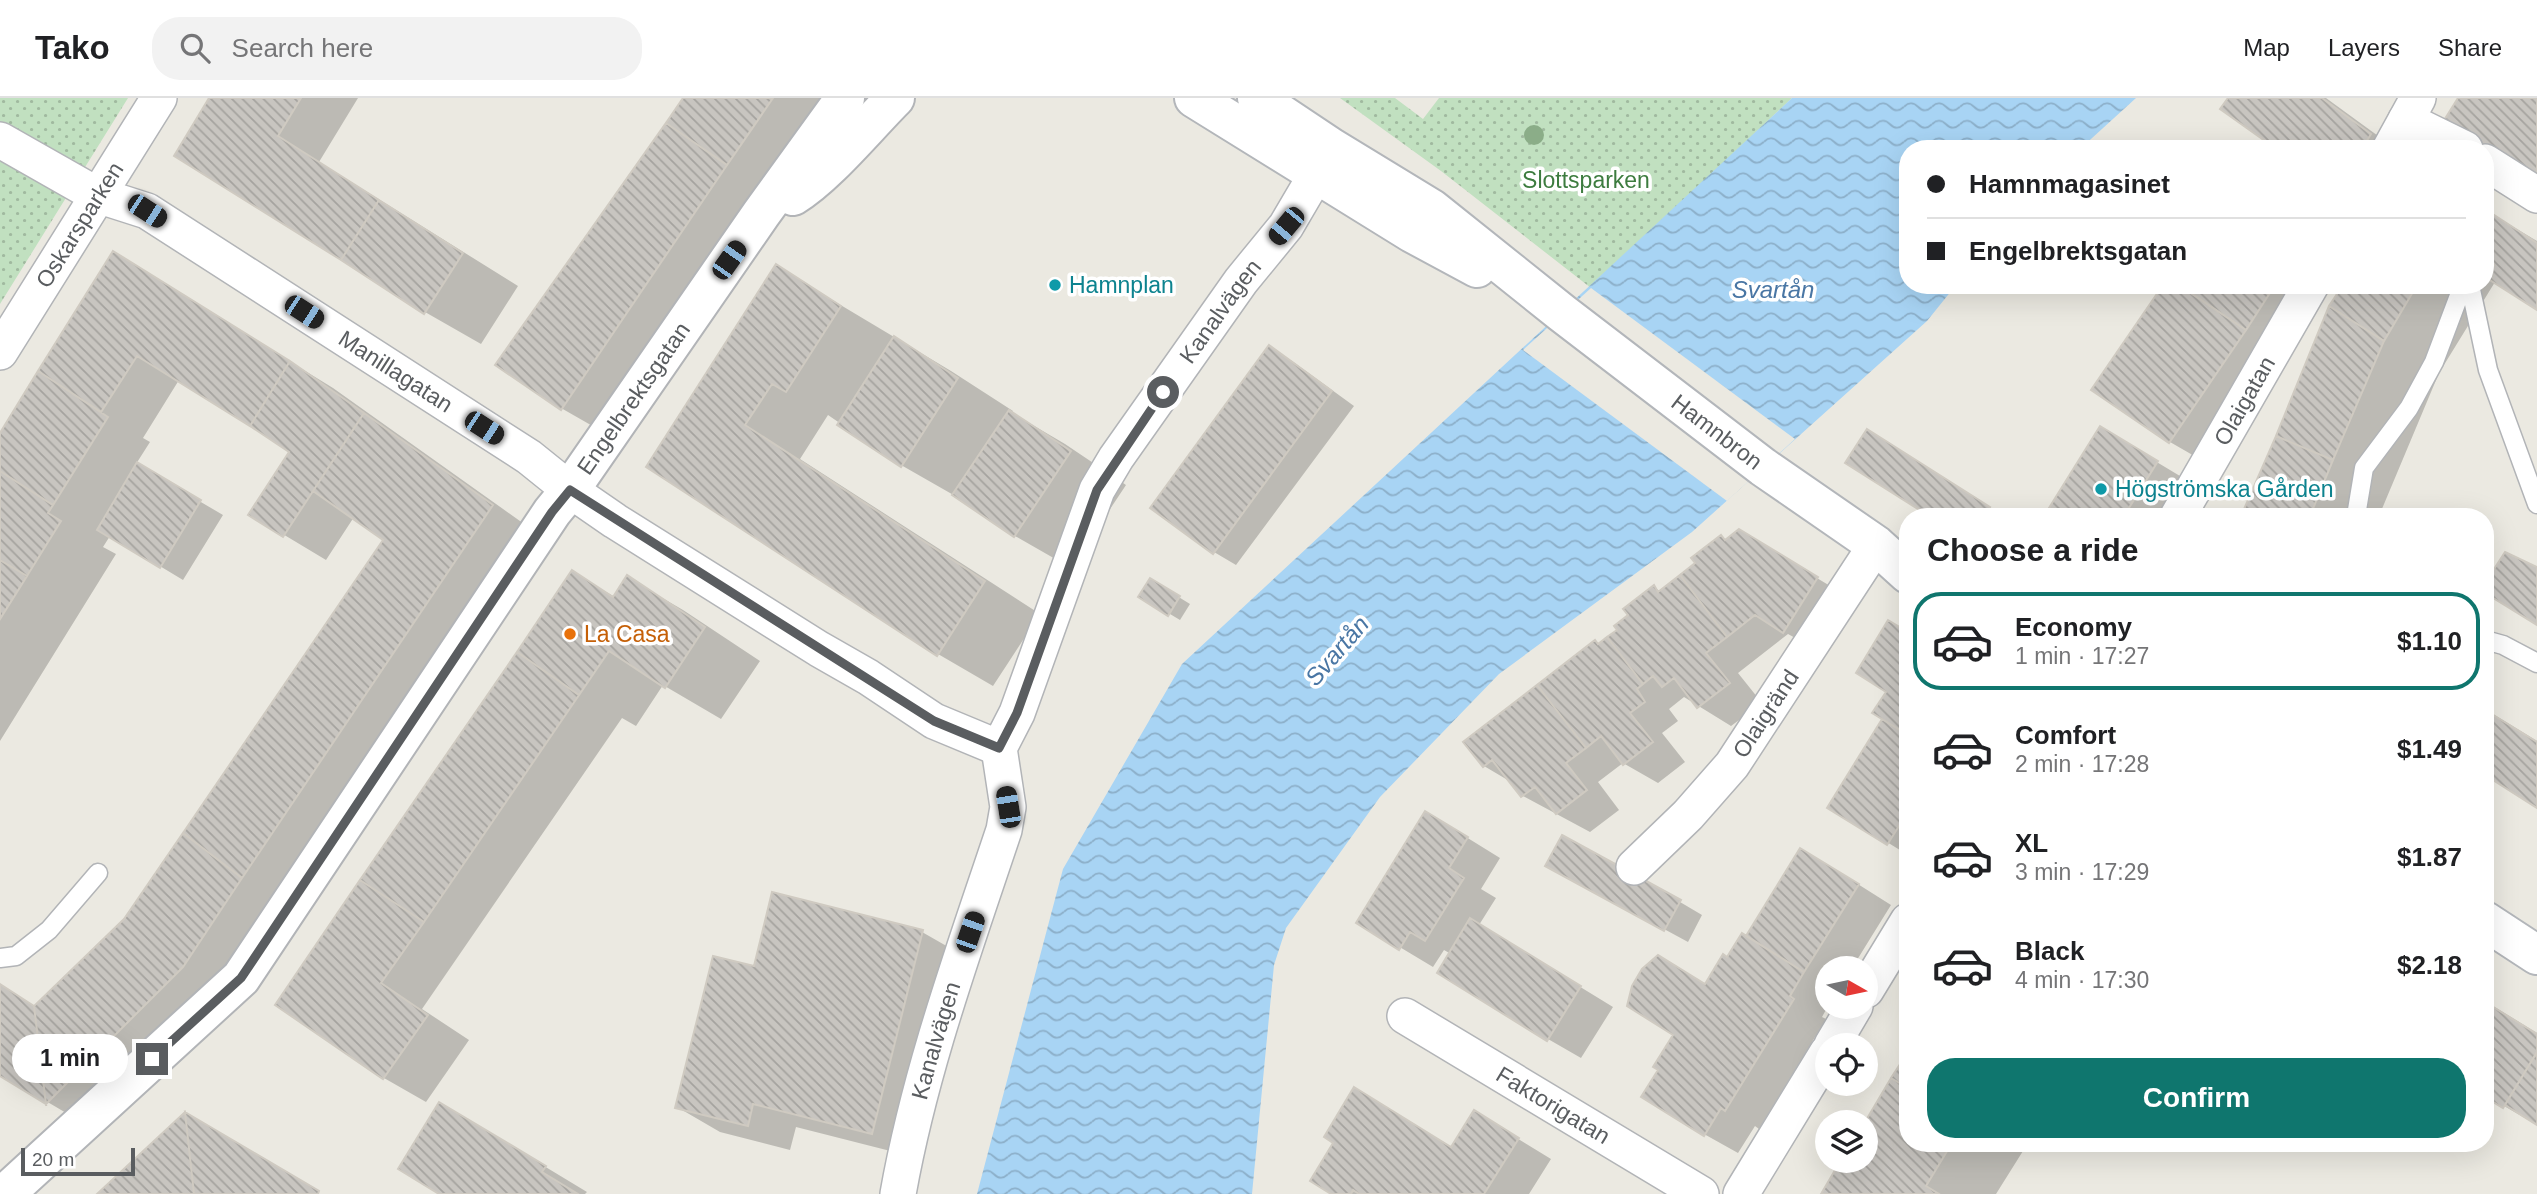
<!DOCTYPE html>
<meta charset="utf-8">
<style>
body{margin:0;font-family:Helvetica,sans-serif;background:#f2f2f2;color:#202124;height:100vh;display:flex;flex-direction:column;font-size:26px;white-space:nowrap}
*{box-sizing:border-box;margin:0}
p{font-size:23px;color:#757577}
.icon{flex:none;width:38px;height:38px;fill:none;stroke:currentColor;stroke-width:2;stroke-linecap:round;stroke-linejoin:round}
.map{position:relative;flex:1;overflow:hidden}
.details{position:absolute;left:1899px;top:410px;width:595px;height:644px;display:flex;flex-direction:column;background:#fff;border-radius:28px;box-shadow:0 7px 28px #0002}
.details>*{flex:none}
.hud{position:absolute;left:1899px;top:42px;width:595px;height:154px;border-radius:28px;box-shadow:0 7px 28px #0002;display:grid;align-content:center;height:154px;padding:0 28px;background:#fff}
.needle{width:46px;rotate:99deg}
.buttons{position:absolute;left:1815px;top:858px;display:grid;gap:14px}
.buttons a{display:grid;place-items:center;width:63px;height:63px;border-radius:50%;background:#fff;box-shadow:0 7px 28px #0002;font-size:35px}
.scale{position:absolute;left:21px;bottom:18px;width:114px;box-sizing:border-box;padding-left:7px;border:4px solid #5a5d60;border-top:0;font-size:19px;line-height:24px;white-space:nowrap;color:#5a5d60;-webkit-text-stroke:5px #fff;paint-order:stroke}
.end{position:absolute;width:32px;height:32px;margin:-16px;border:9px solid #5a5d60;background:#fff;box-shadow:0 0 0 4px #fff}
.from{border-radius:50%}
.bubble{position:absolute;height:49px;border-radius:24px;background:#fff;box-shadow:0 7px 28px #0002;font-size:23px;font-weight:600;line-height:49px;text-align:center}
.car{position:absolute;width:21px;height:42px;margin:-21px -10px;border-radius:9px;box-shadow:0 0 5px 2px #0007;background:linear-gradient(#222 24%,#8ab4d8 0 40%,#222 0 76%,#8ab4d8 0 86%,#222 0)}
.hud b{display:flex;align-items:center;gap:24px;height:66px;font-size:26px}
.hud b+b{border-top:2px solid #e0e0e0}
.hud i{width:18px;height:18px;background:#202124}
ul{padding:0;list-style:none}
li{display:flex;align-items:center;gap:21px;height:98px;margin:0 14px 10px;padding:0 14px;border:4px solid transparent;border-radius:28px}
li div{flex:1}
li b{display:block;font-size:26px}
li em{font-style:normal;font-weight:600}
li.selected{border-color:#0f766e}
li>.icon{width:63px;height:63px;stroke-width:1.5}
h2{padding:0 28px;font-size:32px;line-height:84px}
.action{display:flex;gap:14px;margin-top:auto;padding:14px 28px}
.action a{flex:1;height:80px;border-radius:28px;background:#0f766e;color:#fff;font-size:28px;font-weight:600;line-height:80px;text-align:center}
header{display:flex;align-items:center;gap:42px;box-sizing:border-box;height:98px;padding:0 35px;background:#fff;border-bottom:2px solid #e0e0e0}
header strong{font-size:33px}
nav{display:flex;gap:38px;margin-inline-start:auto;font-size:24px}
.search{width:490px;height:63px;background:#f2f2f2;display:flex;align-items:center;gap:18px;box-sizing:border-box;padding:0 24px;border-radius:28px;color:#757577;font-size:26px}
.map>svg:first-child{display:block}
</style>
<header>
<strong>Tako</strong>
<div class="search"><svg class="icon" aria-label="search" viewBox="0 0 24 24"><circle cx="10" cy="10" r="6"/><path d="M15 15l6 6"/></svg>Search here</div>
<nav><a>Map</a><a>Layers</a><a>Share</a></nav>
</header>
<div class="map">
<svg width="2537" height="1096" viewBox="0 0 2537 1096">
<defs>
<pattern id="grass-dots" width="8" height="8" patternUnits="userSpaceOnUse" patternTransform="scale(1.75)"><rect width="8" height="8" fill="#c1e0c0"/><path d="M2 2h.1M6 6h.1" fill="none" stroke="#a0b99f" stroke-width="1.8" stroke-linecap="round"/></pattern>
<pattern id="water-waves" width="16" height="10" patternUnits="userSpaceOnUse" patternTransform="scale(1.75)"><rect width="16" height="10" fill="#a8d4f4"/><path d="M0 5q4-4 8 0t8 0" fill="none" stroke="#8cafc9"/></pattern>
<pattern id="building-back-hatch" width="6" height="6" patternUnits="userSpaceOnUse" patternTransform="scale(1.75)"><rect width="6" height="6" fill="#c8c5c0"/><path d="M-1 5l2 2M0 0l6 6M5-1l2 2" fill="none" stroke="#a5a39f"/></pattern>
</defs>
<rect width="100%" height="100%" fill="#ebe9e1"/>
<path fill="url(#grass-dots)" d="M0,0H128L0,206Z
M1340,0H1395L1423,21L1439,0H1792L1591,190L1441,73Z"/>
<path fill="url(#water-waves)" d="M1792,0H2136L2080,51H1908V187H1956L1927,223L1692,434L1499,576L1380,699L1286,830L1274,867L1252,1096H977L1063,771L1182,566Z"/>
<path fill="#ebe9e1" d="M1591,190L1795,341L1727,403L1523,252Z"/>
<path fill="#0003" d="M211,0H358L319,64L518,188L481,246L425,214L341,160Z
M684,0H851L617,342L561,310Z
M2230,0H2326L2396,51H2262L2268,43Z
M2485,112L2537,143V210L2495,184L2439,275L2379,418H2243L2331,209L2345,187H2485Z
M113,155L333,290L534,433L225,893L90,1029L0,976V887L36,909L126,822L386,442L354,419L326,462L251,417L291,354L179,282L143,340L150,344L136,366L223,417L183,482L110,438L103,449L116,456L0,643V338Z
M777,169L951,273L1013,313L1012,315L1065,346L1126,387L1071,470L1015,438L957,399L901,367L828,317L800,361L1040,516L993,588L938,556L648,369Z
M2179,187L2191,194L2196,187H2320L2203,363L2170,344L2094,292Z
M1269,250L1292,263L1354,308L1236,467L1214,454Z
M2100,330L2190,384L2169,418H2046Z
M1890,346L2004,418H1933L1848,365Z
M1721,439L1727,443L1772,453L1850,500L1817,552L1788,536L1738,575L1762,605L1731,628L1684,599L1669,611L1678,623L1662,635L1685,664L1658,685L1623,665L1598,684L1619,712L1590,734L1523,698L1511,684L1484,668L1595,544L1600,547L1620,532L1654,489L1661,494L1697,465Z
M573,475L615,499L628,480L683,512L760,563L721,621L663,587L636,628L622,620L422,911L469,942L426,1004L384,980L277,906Z
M1151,482L1190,506L1180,522L1140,498Z
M1908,535V757L1830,709L1884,620L1888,593Z
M2485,611L2537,643V708L2485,675Z
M1458,734L1500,760L1481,791L1496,800L1479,827L1613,909L1581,960L1548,941L1451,856L1444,852L1433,869L1358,824Z
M1834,771L1891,807L1852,870H1827L1828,908L1822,919L1826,921L1759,1031L1755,1028L1738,1055L1704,1036L1706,887L1747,840Z
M1570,780L1680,804L1702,817L1688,844Z
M922,834L964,858L914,1059L796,1029L790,1052L720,1034L677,1009L755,870Z
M2485,903L2537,935V1027L2485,997Z
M1866,1027L1908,1045H2028L1996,1096H1823L1866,1062Z
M481,1030L587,1094L585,1096H443Z
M1507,1034L1551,1061L1529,1096H1334L1336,1044L1452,1050Z"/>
<path fill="url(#building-back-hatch)" stroke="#cfcac1" stroke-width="2" d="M209,0H301L278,38L379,102L341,162L174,58Z
M683,0H773L727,67L666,25Z
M2228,0H2322L2371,36L2362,51H2260L2265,43L2220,11Z
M2458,0H2537V81L2443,24Z
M666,25L727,67L561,312L495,267Z
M379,102L463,155L424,216L341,162Z
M2485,111L2537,145V212L2485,179L2494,167L2485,142Z
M113,153L290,263L250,328L137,258L101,314L38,273Z
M776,166L841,208L786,294L772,286L745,327L985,483L937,558L646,369Z
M2163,187H2179L2246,232L2169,345L2091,292Z
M2193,187H2275L2246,232L2189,194Z
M2343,187H2417L2384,243L2329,208Z
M2329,208L2384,243L2333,362L2276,338Z
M894,238L958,280L901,369L837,327Z
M1269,247L1332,293L1213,456L1150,410Z
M290,263L364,315L283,439L248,417L289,354L250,328Z
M38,273L108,319L53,407L0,373V335Z
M1009,312L1071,353L1014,439L952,397Z
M364,315L493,407L242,780L183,735L383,442L313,393Z
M2100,328L2158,363L2124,418H2044Z
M1867,331L1990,409L1984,418H1929L1845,365Z
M2276,338L2333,362L2310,418H2241Z
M137,364L201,402L160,470L97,432Z
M0,373L53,407L48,415L61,423L27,478L0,462Z
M1739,431L1818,479L1783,535L1755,517L1727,539L1680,477L1695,465L1691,460L1721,437L1725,442Z
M2505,454L2537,469V527L2485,495V485Z
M0,462L27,478L0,521Z
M572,472L613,499L627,477L705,529L665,590L609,553L579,597L517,554Z
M1680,477L1727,539L1706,555L1730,585L1697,610L1674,580L1662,589L1653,578L1643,586L1607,539L1617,532L1614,528L1628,517L1623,511L1654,487L1658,494Z
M1150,480L1180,498L1168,518L1138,499Z
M1888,522L1908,534V637L1872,615L1886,594L1856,575Z
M1607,539L1643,586L1637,591L1645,604L1630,615L1653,644L1623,667L1601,638L1586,650L1537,587L1595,542L1598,546Z
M517,554L579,597L424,824L360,782Z
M1537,587L1586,650L1566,665L1587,692L1556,716L1535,689L1521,699L1492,662L1483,669L1463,644Z
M2485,612L2537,644V710L2485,677Z
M1882,621L1908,637V714L1887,747L1827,710Z
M1425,713L1468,739L1449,770L1464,780L1425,843L1410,834L1399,852L1356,825Z
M183,735L242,780L183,869L46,1006L34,908L124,821Z
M1562,737L1681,802L1664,833L1545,768Z
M1800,750L1859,786L1804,874L1746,838Z
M360,782L424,824L381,885L428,917L383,981L275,907Z
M772,794L923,832L872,1036L753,1006L748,1028L675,1010L713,858L754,868Z
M1470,820L1581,888L1547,943L1437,875Z
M1742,835L1804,874L1790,898L1794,901L1725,1013L1721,1010L1704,1038L1641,999L1658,972L1653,969L1673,937L1627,908L1632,888L1642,871L1658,857L1705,886L1723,856L1727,859Z
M0,886L34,908L46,1006L0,978Z
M2485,904L2537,936V954L2503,1010L2485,999Z
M1908,954V990L1891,980Z
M2537,954V1027L2505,1007Z
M1891,980L1908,990V1045H1952L1926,1088L1939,1096H1821L1841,1062H1866L1865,1024Z
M1354,989L1451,1049L1474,1012L1519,1040L1484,1096H1359L1353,1092L1351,1096H1331L1310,1083L1333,1045L1324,1039Z
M439,1004L546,1068L542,1074L578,1096H439L398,1071Z
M185,1014L319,1093L318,1096H194Z
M185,1014L194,1096H97Z"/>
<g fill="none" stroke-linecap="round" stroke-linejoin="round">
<g stroke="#b2b4b7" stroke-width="21">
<path id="service" d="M2470,187L2488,272L2537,406
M2356,418L2364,370L2409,310L2434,264L2463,187
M2485,542L2503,547L2537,565
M0,860L16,858L49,832L98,775"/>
</g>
<g stroke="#b2b4b7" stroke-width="38">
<g id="minor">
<path d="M2406,22L2465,51"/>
<path id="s1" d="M0,42L97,97L147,113L529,359L570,392L615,423L819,551L868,579L934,623L999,650"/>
<path d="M2390,51L2418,0"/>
<path d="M2485,64L2537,97"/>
<path id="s2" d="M0,254L159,0"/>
<path id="s3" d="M2178,418L2311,187"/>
<path id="s4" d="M1634,769L1688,717L1732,667L1876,447"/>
<path d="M1866,892L1908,823"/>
<path id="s5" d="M1405,918L1701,1096"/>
<path d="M1832,947L1855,908"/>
<path id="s6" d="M898,1096C920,972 964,852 1004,732L1008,709L999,650L1017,615L1097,392L1116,360L1241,183L1286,128L1330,53"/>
<path d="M1741,1096L1827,955"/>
</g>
</g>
<g stroke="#b2b4b7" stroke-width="42">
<g id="tertiary">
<path d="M793,98C826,78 866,29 895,0"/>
<path id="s7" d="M5,1096L241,880L552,414L570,392L761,116L845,0"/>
</g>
</g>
<g stroke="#b3b6ba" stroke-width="42">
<g id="secondary">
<path d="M1194,0L1412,135L1477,170"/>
<path id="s8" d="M1257,0L1332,50L1432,111L1562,215L1763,369L1876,447L1908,476"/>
<path d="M2485,823L2537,857"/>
</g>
</g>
<use href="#service" stroke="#fff" stroke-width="18"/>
<use href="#minor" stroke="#fff" stroke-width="35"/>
<use href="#tertiary" stroke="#fff" stroke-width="38"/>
<use href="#secondary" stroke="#fff" stroke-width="38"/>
</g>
<circle fill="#8bad88" cx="1534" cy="37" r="10"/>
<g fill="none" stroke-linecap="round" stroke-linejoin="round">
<path stroke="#5a5d60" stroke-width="9" d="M152,961L241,880L552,414L570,392L934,623L999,650L1017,615L1097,392L1163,294"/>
</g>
<g fill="#0f9aa8" stroke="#fff" stroke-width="2.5">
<circle cx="1055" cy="187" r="7"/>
<circle cx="2101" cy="391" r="7"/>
</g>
<circle fill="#e8710a" stroke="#fff" stroke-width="2.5" cx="570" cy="536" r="7"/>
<g text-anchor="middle" stroke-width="7" stroke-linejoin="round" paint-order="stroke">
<g font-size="23" fill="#3d7c3f" stroke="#fff">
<text x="1586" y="90">Slottsparken</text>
</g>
<g font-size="23" fill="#5a5d60" stroke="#fff">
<text dy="8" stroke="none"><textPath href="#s2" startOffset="150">Oskarsparken</textPath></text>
<text dy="8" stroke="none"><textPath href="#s6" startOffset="956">Kanalvägen</textPath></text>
<text dy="8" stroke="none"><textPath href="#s1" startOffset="460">Manillagatan</textPath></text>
<text dy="8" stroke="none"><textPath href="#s7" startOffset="1020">Engelbrektsgatan</textPath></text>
<text dy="8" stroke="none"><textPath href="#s3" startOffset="133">Olaigatan</textPath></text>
<text dy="8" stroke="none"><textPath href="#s8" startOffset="569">Hamnbron</textPath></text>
<text dy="8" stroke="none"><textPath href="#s4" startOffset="203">Olaigränd</textPath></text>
<text dy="8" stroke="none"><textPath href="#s6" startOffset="158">Kanalvägen</textPath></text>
<text dy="8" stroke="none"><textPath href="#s5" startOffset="173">Faktorigatan</textPath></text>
</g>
<g font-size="23" fill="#0d838f" stroke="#fff" text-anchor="start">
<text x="1069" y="195">Hamnplan</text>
<text x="2115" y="399">Högströmska Gården</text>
</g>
<g font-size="23" fill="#c56008" stroke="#fff" text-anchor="start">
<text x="584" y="544">La Casa</text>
</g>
<g font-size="24" font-style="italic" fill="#4976a4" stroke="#fff">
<text x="1773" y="200">Svartån</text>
<text transform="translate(1337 553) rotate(-49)" y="8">Svartån</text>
</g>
</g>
</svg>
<div class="buttons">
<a><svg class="needle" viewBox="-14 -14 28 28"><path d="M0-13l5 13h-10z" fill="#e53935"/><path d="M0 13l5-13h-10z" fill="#757577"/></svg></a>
<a><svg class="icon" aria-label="locate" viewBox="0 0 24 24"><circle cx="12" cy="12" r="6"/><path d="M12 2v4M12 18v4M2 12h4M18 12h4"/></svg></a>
<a><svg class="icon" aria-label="layers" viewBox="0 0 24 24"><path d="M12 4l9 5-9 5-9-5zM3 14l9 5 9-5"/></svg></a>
</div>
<div class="scale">20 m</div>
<i class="end from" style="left:1163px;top:294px"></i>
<i class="end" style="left:152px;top:961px"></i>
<div class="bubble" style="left:12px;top:936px;width:116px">1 min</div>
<i class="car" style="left:147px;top:113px;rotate:123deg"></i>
<i class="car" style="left:1286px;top:128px;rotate:220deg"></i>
<i class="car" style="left:729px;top:162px;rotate:35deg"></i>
<i class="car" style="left:304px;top:214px;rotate:123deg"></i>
<i class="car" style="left:484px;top:330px;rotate:123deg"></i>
<i class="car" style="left:1008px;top:709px;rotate:351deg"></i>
<i class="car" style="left:970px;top:834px;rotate:19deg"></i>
<div class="hud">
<b><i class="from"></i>Hamnmagasinet</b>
<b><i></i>Engelbrektsgatan</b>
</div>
<section class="details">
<h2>Choose a ride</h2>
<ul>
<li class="selected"><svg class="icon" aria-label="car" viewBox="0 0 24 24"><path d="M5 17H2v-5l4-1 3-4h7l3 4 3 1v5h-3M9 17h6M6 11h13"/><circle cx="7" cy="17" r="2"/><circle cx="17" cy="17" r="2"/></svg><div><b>Economy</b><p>1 min · 17:27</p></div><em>$1.10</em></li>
<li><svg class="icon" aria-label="car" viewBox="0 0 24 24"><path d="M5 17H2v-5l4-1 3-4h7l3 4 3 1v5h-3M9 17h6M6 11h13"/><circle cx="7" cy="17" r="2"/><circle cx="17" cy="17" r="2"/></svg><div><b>Comfort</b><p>2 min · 17:28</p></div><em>$1.49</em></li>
<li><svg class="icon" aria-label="car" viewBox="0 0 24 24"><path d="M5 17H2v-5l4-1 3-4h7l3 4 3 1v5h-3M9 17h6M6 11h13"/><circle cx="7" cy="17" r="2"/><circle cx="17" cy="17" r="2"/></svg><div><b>XL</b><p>3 min · 17:29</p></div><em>$1.87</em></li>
<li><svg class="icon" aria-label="car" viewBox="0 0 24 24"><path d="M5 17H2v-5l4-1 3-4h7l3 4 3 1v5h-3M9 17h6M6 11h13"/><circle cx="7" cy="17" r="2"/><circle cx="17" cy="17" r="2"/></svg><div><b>Black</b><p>4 min · 17:30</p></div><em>$2.18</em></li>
</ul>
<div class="action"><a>Confirm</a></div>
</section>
</div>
